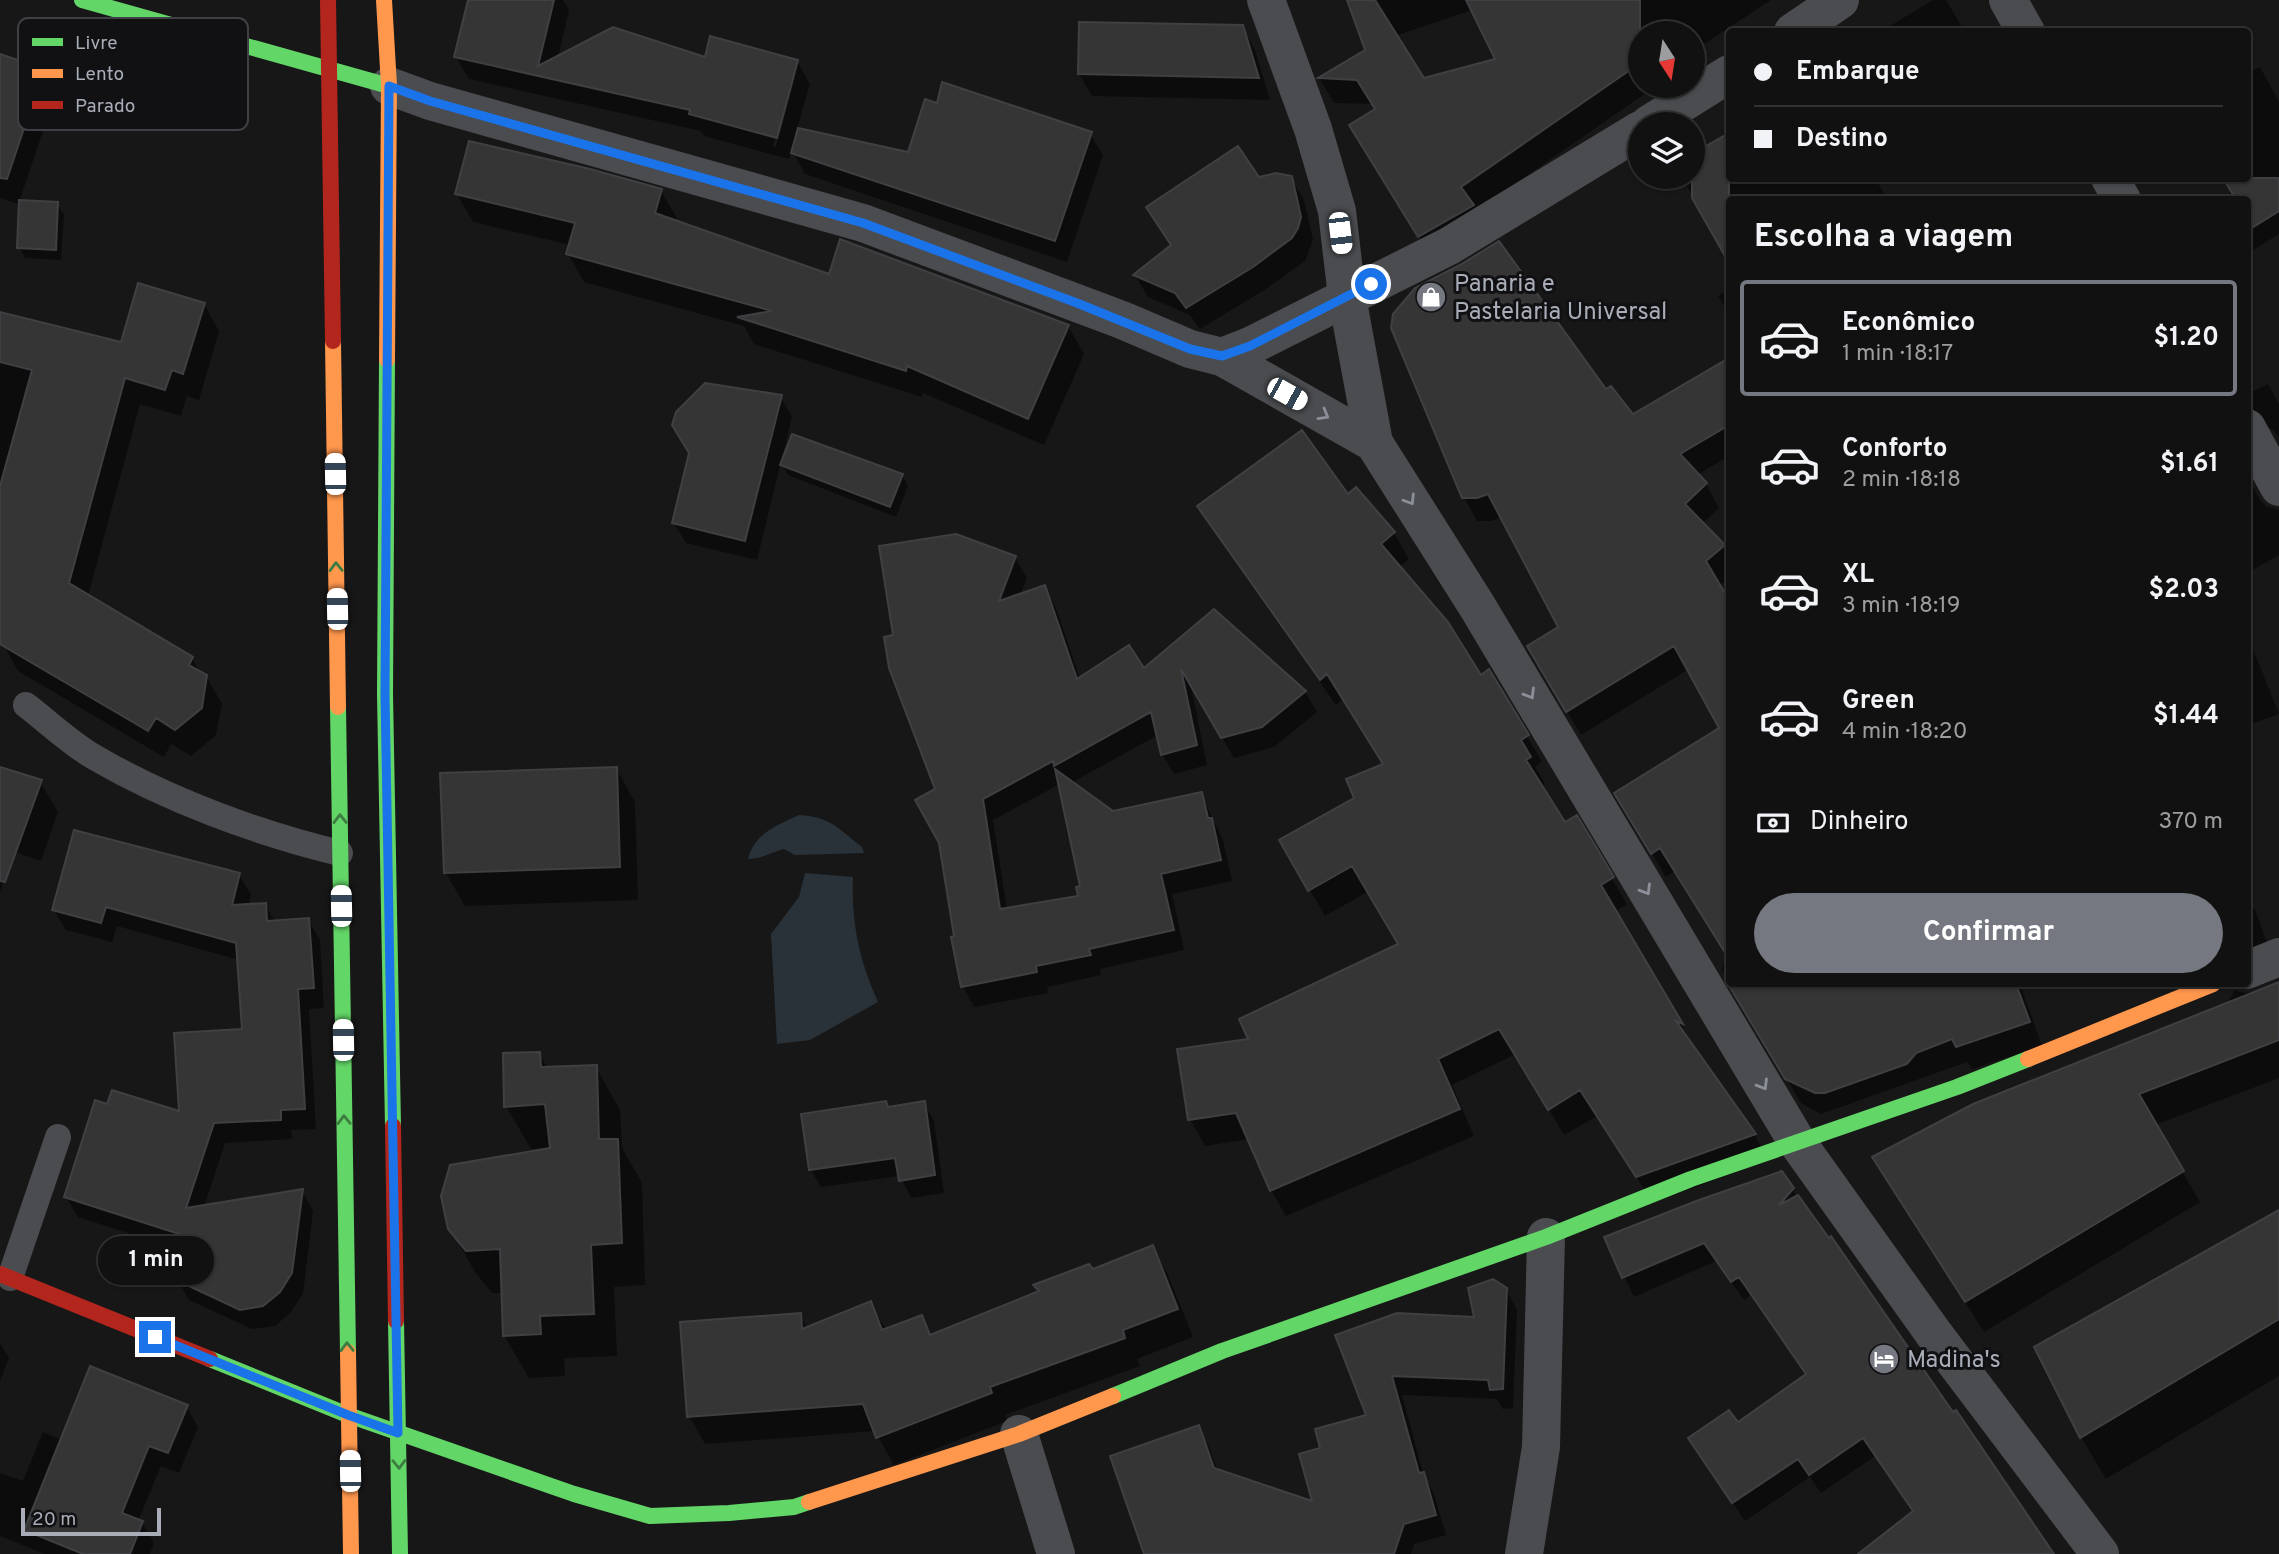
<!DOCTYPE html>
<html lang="pt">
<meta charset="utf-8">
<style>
body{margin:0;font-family:Overpass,sans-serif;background:#1e1f1f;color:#f1f3f6;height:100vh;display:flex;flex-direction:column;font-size:26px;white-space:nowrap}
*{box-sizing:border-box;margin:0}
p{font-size:23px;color:#9c9d9f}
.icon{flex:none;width:38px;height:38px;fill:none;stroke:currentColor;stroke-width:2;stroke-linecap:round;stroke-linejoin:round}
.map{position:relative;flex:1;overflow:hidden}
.side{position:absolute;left:1726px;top:196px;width:525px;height:791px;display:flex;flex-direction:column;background:#111;border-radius:7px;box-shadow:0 2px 5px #0004,0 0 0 2px #303131}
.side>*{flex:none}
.guide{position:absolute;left:1726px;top:28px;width:525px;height:154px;border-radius:7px;box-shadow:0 2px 5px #0004,0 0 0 2px #303131;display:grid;align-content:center;height:154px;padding:0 28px;background:#111}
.needle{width:46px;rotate:168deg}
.fabs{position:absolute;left:1628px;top:21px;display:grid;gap:14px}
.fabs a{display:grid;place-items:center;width:77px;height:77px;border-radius:50%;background:#111;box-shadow:0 2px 5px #0004,0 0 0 2px #303131;font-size:35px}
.scale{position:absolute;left:21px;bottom:18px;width:140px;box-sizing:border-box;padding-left:7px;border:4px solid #a8adb8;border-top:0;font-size:19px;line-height:24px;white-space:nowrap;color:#a8adb8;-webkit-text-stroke:5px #111113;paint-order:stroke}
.end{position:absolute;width:32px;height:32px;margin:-16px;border:9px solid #1a73e8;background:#fff;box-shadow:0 0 0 4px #fff}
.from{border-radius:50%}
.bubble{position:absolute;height:49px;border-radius:24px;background:#111;box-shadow:0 2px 5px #0004,0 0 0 2px #303131;font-size:23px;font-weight:700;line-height:49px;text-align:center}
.car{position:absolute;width:21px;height:42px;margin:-21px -10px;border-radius:9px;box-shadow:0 0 5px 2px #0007;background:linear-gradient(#fff 24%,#345 0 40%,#fff 0 76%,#345 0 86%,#fff 0)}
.guide b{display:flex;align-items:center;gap:24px;height:66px;font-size:26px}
.guide b+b{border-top:2px solid #303131}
.guide i{width:18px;height:18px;background:#f1f3f6}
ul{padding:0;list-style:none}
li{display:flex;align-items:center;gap:21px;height:116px;margin:0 14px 10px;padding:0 14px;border:4px solid transparent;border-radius:7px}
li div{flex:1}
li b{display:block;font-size:26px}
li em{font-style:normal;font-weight:700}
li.on{border-color:#757880}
li>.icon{width:63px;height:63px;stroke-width:1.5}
h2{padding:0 28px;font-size:32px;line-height:84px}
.pay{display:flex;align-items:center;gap:18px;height:77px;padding:0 28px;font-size:26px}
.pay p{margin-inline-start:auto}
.action{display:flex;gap:14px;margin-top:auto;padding:14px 28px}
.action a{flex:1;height:80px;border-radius:42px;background:#757880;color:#fff;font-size:28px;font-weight:700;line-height:80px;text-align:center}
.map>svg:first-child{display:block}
</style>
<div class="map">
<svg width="2279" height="1554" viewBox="0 0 2279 1554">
<rect width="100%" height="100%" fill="#171717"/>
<path fill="#2a3239" d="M799,815C832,817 838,829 862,847L864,853L795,855L784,849C771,852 762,859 748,859C755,833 776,826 799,815Z
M805,873L853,877C851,922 859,960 878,1002L810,1040L777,1044L771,934L799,897Z"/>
<path fill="#0007" fill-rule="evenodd" d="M469,0H563L569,10L558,58L797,61L810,84L797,129L909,154L1090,134L1103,155L1067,262L805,174L792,150L789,159L704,136L701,131L469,79L456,57ZM792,77H795L776,147L773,146Z
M1349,0H1771L1692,52V33H1640V86H1656L1476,211L1434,261L1365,150L1376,110L1373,104L1334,103L1320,79L1367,51ZM1472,10L1497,60L1423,80L1395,36Z
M1933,0H1946L1965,32H1880Z
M1242,27L1255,50L1270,100L1092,96L1079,74Z
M0,56L43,70L56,93L19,202L57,204L64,215L61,260L25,258L19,247L21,205L0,198Z
M2260,67L2279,102V234L2247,254V200H2230L2228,183L2247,178V74Z
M1729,128V178H1875L1888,200H1729V252L1726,254L1682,177H1692L1727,136L1724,131Z
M1291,178L1304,200L1313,240L1305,261L1266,289L1200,329L1190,315L1148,297L1135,275L1259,179Z
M661,191L677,218L676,222L830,276L1068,326L1084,354L1044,445L923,393L922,397L754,344L744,326L584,282L568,254L570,245L473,222L457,194Z
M1729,290V315L1718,296Z
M204,304L219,331L199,400L187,396L181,416L140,404L88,596L192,658L200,673L206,676L222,704L216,735L191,756L171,744L164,757L18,671L0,638V314L122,344Z
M1729,360V456L1697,475L1706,484L1719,508L1702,524L1724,546L1729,555V577L1719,586L1729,603V982L1722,970L1727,954L1675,871L1666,877L1616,793L1721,729L1689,669L1581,735L1529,647L1560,628L1502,517L1491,521H1477L1464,497L1606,392L1632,416Z
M2268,384L2279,404V437L2272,429L2260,425L2247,428V394Z
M780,396L792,417L782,458L902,475L908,486L896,517L788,475L781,462L757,560L686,543L674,523Z
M2247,476L2260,500L2267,507L2279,510V555L2247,573Z
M1348,496L1394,533L1409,559L1399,568L1480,677L1489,672L1542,762L1535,767L1545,784L1540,786L1564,825L1576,818L1627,904L1615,912L1695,1048L1754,1134L1769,1160L1653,1203L1597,1116L1564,1135L1516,1054L1452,1085L1474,1136L1286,1216L1271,1190L1249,1139L1205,1146L1190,1119L1251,1040L1400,945L1369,891L1325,916L1281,840L1356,799L1385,766L1343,699L1336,705L1215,533L1200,507Z
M1015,558L1027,578L1020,595L1044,587L1056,608L1080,679L1144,671L1214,611L1305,692L1317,712L1274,747L1234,758L1190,682L1207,765L1174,774L1162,754L1158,735L1071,783L1113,813L1201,794L1223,840L1232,881L1172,894L1184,950L1100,969L1101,975L1047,987L1048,993L974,1007L963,986L937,790L895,636ZM1060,784L1082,888L1080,897L1007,910L993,820Z
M2247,634L2279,714L2247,726Z
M616,768L635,802L638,900L465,906L446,873L442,775Z
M0,769L40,782L58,812L41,861L15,852L0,892Z
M239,875L251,895L248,906L265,904L275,922L308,920L320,940L324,1008L309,1009L316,1129L291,1130L292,1139L225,1143L204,1207L302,1191L313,1211L303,1294L291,1312L275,1326L252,1329L189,1300L178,1280L190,1253L78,1217L66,1197L108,1106L181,1113L244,1031L239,960L117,926L112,942L66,930L54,910Z
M2247,897L2256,912L2273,959L2247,970Z
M2279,983V1078L2155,1125L2200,1202L1984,1332L1874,1158L2227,1004L2235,990L2244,993L2255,992Z
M1730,984H2020L2042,1046L1972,1069L1967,1062L1821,1114L1801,1103Z
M539,1054L548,1069L596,1067L620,1110L622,1148L642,1183L645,1285L614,1287L617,1356L564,1358L565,1376L529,1378L504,1335L503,1293H492L475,1272L450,1228L549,1150L548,1148L531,1149L506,1106Z
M924,1103L934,1121L944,1193L911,1198L900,1176L821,1187L810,1169L888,1108Z
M1792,1189L1797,1197L2052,1554H1861L1914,1512L1875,1456L1821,1493L1810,1477L1745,1521L1690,1439L1737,1425L1807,1375L1751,1295L1744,1300L1716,1261L1634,1297L1606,1238Z
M2279,1212V1376L2106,1479L2081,1437Z
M1152,1247L1168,1275L1193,1337L1137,1359L1140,1366L1005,1415L1007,1421L894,1465L875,1431L705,1444L689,1416L800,1315L807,1328L870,1303L886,1330L922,1317L932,1336L1039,1293L1036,1286L1093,1271Z
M1506,1289L1517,1310L1513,1408L1503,1409L1497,1399L1402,1395L1424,1477L1434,1494L1446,1535L1414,1544L1411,1554H1146L1198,1428L1209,1447L1218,1471L1314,1504L1322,1449L1368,1416L1337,1336L1476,1319Z
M0,1343L9,1358L0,1381Z
M186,1406L198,1427L179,1473L161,1466L138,1521L142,1522L154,1543L150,1554H45L0,1536V1473L23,1481L43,1432L62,1440Z"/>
<path fill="#353536" stroke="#3f4043" stroke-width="2" d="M468,0H554L538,66L613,27L705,57L710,36L798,60L777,138L689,114L690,110L454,57Z
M1347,0H1375L1424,78L1495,59L1466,0H1640V63L1461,187L1474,205L1418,237L1349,125L1375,109L1357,80L1318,78L1365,50Z
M1079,22L1243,25L1259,78L1078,74Z
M0,54L44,69L7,179L0,178Z
M942,82L1092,132L1055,241L791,153L798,128L908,152L925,99L937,103Z
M1729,133V263L1692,198V154Z
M469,141L590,169L662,189L655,213L829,274L840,239L1069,325L1028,419L907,366L906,371L737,317L772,311L566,254L575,223L455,194Z
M1238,146L1259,177L1276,173L1292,176L1301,217L1298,228L1292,238L1253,267L1186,308L1175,293L1133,275L1171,245L1146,207Z
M2223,178H2279V211L2253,227L2247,217V200H2236Z
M19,200L58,202L56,250L17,248Z
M1499,241L1606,389L1611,386L1633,414L1729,358V425L1680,454L1707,483L1685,504L1725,545L1706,561L1729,600V959L1660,848L1651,854L1614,793L1719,728L1674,646L1566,712L1527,646L1558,627L1488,494L1477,498H1462L1391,328L1393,314L1415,288L1460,265Z
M138,283L205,303L183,374L172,370L165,390L125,378L69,583L193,657L189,665L207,675L202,708L175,730L156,718L148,731L0,644V486L32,370L0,362V312L121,342Z
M705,383L782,395L745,541L672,523L689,453L672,425L676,412Z
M1302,430L1348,494L1356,487L1395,532L1381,544L1448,622L1481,675L1489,669L1529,735L1521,740L1531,757L1526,760L1565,822L1577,815L1614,877L1601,885L1683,1024L1676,1021L1756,1134L1636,1177L1580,1090L1548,1110L1499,1029L1438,1059L1460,1109L1270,1191L1236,1113L1188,1120L1177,1049L1248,1039L1239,1019L1398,944L1352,866L1308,891L1279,840L1354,798L1346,779L1383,764L1327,674L1320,680L1197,506Z
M792,434L903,474L890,507L780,465Z
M956,534L1016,556L999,601L1045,585L1077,679L1129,645L1144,668L1214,609L1306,691L1262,727L1221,738L1181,669L1197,745L1161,755L1151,712L1054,766L1053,761L983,799L1000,909L1078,896L1076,887L1080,886L1055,769L1113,811L1202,792L1208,818H1212L1221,860L1161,874L1174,930L1089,949L1091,955L1036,966L1037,972L961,987L951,937L954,936L939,843L915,800L935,789L889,668L884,637L893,635L879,546Z
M0,767L42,780L5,882L0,881Z
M617,767L620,867L444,873L440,773Z
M74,830L240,873L232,905L266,903L267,921L309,918L314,988L298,989L305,1109L281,1110V1120L214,1123L186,1208L303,1189L292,1273L280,1292L263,1306L240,1310L176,1280L195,1239L64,1197L95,1100L107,1104L112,1090L179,1111L174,1033L242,1029L236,943L106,907L101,923L52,910Z
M2279,982V1040L2139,1094L2184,1171L1965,1302L1872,1157L1973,1104Z
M1728,984H2016L2030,1022L1956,1047L1952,1039L1916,1053L1907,1064L1825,1093H1815L1785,1079Z
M540,1052L541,1067L597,1065L599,1139H618L622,1243L591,1245L594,1314L540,1316L541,1334L503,1336L500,1249L466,1251L448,1229L441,1196L450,1165L550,1148L545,1104L504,1107L503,1053Z
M886,1101L888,1107L925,1101L935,1175L899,1181L895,1158L809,1170L801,1114Z
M1782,1171L1794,1188L1779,1205L1798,1195L1829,1238L1831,1236L1953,1412L1956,1410L2054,1554H1858L1913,1511L1863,1438L1809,1475L1798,1459L1732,1503L1688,1438L1729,1410L1738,1422L1806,1374L1739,1277L1731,1282L1704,1243L1622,1278L1604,1237L1699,1200Z
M2279,1210V1319L2080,1438L2034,1347Z
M1153,1245L1178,1309L1123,1330L1125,1338L990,1387L992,1393L876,1438L863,1404L687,1417L680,1322L801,1313L802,1329L871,1301L882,1330L922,1315L930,1335L1039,1291L1033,1285L1089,1264L1093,1269Z
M1493,1279L1507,1288L1503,1389L1490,1390L1488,1380L1392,1376L1419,1473L1424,1472L1436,1515L1404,1524L1394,1554H1144L1110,1456L1199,1425L1214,1468L1312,1501L1299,1454L1320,1448L1315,1429L1366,1415L1335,1335L1397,1313L1474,1317L1468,1288Z
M90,1366L188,1405L168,1453L149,1446L122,1513L143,1521L130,1554H83L24,1530Z"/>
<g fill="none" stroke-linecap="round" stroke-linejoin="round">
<path stroke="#4b4c50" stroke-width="26" d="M26,705C48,722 70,743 94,757C168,800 257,833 340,853
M10,1278L58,1137"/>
<path stroke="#4b4c50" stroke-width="38" d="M1266,0L1313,129L1337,211L1347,297L1374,443L1477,606L1797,1142L1934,1334L2100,1554
M2008,0L2026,32
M1793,32L1840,0
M389,86L430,101L863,223L1122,320L1190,349L1222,357L1374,443
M1649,124L1729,74
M2110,178L2122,200
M1222,357L1250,346L1449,246L1640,130
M2247,428L2279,487
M2247,970L2279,957
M1019,1434L1056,1554
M1524,1554L1541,1447L1546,1237"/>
<path stroke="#63d668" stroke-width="16" d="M82,0L389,86
M387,360L385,694L393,1126
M338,707L348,1352
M396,1321L400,1554
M210,1359L348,1415L574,1494L650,1516L729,1513L794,1507L809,1502
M1113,1396L1222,1351L1546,1237L1691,1179L1957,1087L2028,1059"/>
<path stroke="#ff974d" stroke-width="16" d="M384,0L389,86L387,360
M333,341L338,707
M2028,1059L2213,984
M348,1352L351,1554
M809,1502L1019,1434L1113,1396"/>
<path stroke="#b3261e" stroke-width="16" d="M328,0L333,341
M393,1126L396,1321
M0,1274L210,1359"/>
</g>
<defs><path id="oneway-chevron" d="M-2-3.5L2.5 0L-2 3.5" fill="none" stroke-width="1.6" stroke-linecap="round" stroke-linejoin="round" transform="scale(1.75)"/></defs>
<g stroke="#8c9099">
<use href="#oneway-chevron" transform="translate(1324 415) rotate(30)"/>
<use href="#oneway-chevron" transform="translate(1410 500) rotate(58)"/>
<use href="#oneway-chevron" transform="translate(1530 694) rotate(59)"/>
<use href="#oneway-chevron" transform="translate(1646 890) rotate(59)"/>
<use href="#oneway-chevron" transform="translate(1763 1085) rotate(59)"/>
</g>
<g stroke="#3e7d42">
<use href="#oneway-chevron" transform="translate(336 567) rotate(-91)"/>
<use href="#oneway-chevron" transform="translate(340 819) rotate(-91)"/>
<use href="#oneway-chevron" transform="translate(344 1120) rotate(-91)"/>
<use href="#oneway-chevron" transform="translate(347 1347) rotate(-91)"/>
<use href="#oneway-chevron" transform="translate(399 1464) rotate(89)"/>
</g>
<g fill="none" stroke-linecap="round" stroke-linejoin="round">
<path stroke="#1a73e8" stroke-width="9" d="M155,1337L348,1415L398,1433L385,694L389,86L430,101L863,223L1077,303L1190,349L1222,356L1250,346L1371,284"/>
</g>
<defs>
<g id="shop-disc" transform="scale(1.575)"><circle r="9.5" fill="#757880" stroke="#111113"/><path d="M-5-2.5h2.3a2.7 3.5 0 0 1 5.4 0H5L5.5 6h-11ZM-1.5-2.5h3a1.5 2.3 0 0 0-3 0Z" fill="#fff"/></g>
<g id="hotel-disc" transform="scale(1.575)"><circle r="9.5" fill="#757880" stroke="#111113"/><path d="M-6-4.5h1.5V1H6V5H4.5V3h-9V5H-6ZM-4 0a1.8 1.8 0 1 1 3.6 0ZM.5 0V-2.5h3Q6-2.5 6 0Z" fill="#fff"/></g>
</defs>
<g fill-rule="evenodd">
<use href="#shop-disc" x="1431" y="297"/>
<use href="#hotel-disc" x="1884" y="1359"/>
</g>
<g text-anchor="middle" stroke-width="6" stroke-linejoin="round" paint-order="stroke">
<g font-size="24" fill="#a8adb8" stroke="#111113" text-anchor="start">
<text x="1454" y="291">Panaria e<tspan x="1454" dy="28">Pastelaria Universal</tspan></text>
<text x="1907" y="1367">Madina's</text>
</g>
</g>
<rect x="18" y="18" width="230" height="112" rx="10" fill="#111113" stroke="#3e4045" stroke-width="2"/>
<rect x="32" y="38" width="31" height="8" fill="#63d668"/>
<rect x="32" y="69" width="31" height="9" fill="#ff974d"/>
<rect x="32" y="101" width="31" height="8" fill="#b3261e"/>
<g font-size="19" fill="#a8adb8">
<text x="75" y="49">Livre</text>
<text x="75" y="80">Lento</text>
<text x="75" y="112">Parado</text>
</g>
</svg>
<div class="fabs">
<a><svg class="needle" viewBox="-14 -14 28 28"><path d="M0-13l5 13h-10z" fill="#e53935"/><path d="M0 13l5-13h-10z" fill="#9c9d9f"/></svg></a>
<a><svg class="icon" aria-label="layers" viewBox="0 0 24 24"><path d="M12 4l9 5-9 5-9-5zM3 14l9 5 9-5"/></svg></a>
</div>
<div class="scale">20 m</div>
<i class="end from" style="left:1371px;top:284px"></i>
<i class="end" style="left:155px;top:1337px"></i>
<div class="bubble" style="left:98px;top:1236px;width:116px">1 min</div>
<i class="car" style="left:1340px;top:233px;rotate:173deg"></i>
<i class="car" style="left:1287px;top:394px;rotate:119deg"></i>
<i class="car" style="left:335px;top:474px;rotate:359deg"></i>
<i class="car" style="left:337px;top:609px;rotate:359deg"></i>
<i class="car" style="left:341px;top:906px;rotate:359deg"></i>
<i class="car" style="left:343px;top:1040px;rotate:359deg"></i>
<i class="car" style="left:350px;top:1471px;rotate:359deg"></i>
<div class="guide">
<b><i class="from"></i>Embarque</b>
<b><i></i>Destino</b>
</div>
<section class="side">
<h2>Escolha a viagem</h2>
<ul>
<li class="on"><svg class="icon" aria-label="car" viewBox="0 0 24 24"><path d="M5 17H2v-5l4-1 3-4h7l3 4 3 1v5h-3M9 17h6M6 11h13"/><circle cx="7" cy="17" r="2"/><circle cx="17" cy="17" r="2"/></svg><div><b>Econômico</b><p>1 min · 18:17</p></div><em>$1.20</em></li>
<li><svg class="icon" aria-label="car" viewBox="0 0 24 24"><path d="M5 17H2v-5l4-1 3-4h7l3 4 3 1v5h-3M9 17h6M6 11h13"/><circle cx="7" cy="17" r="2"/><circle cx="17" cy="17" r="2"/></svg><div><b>Conforto</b><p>2 min · 18:18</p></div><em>$1.61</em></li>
<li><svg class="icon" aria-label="car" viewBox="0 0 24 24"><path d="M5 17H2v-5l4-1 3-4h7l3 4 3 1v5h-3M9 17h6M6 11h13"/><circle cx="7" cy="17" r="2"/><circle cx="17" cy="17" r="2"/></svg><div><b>XL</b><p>3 min · 18:19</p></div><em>$2.03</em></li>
<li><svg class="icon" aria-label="car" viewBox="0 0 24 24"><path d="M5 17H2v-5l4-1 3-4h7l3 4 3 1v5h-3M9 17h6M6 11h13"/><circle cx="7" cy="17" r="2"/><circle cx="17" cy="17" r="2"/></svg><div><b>Green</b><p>4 min · 18:20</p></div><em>$1.44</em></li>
</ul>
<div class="pay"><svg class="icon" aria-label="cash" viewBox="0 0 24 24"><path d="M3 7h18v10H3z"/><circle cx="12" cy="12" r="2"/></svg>Dinheiro<p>370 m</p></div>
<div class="action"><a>Confirmar</a></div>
</section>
</div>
